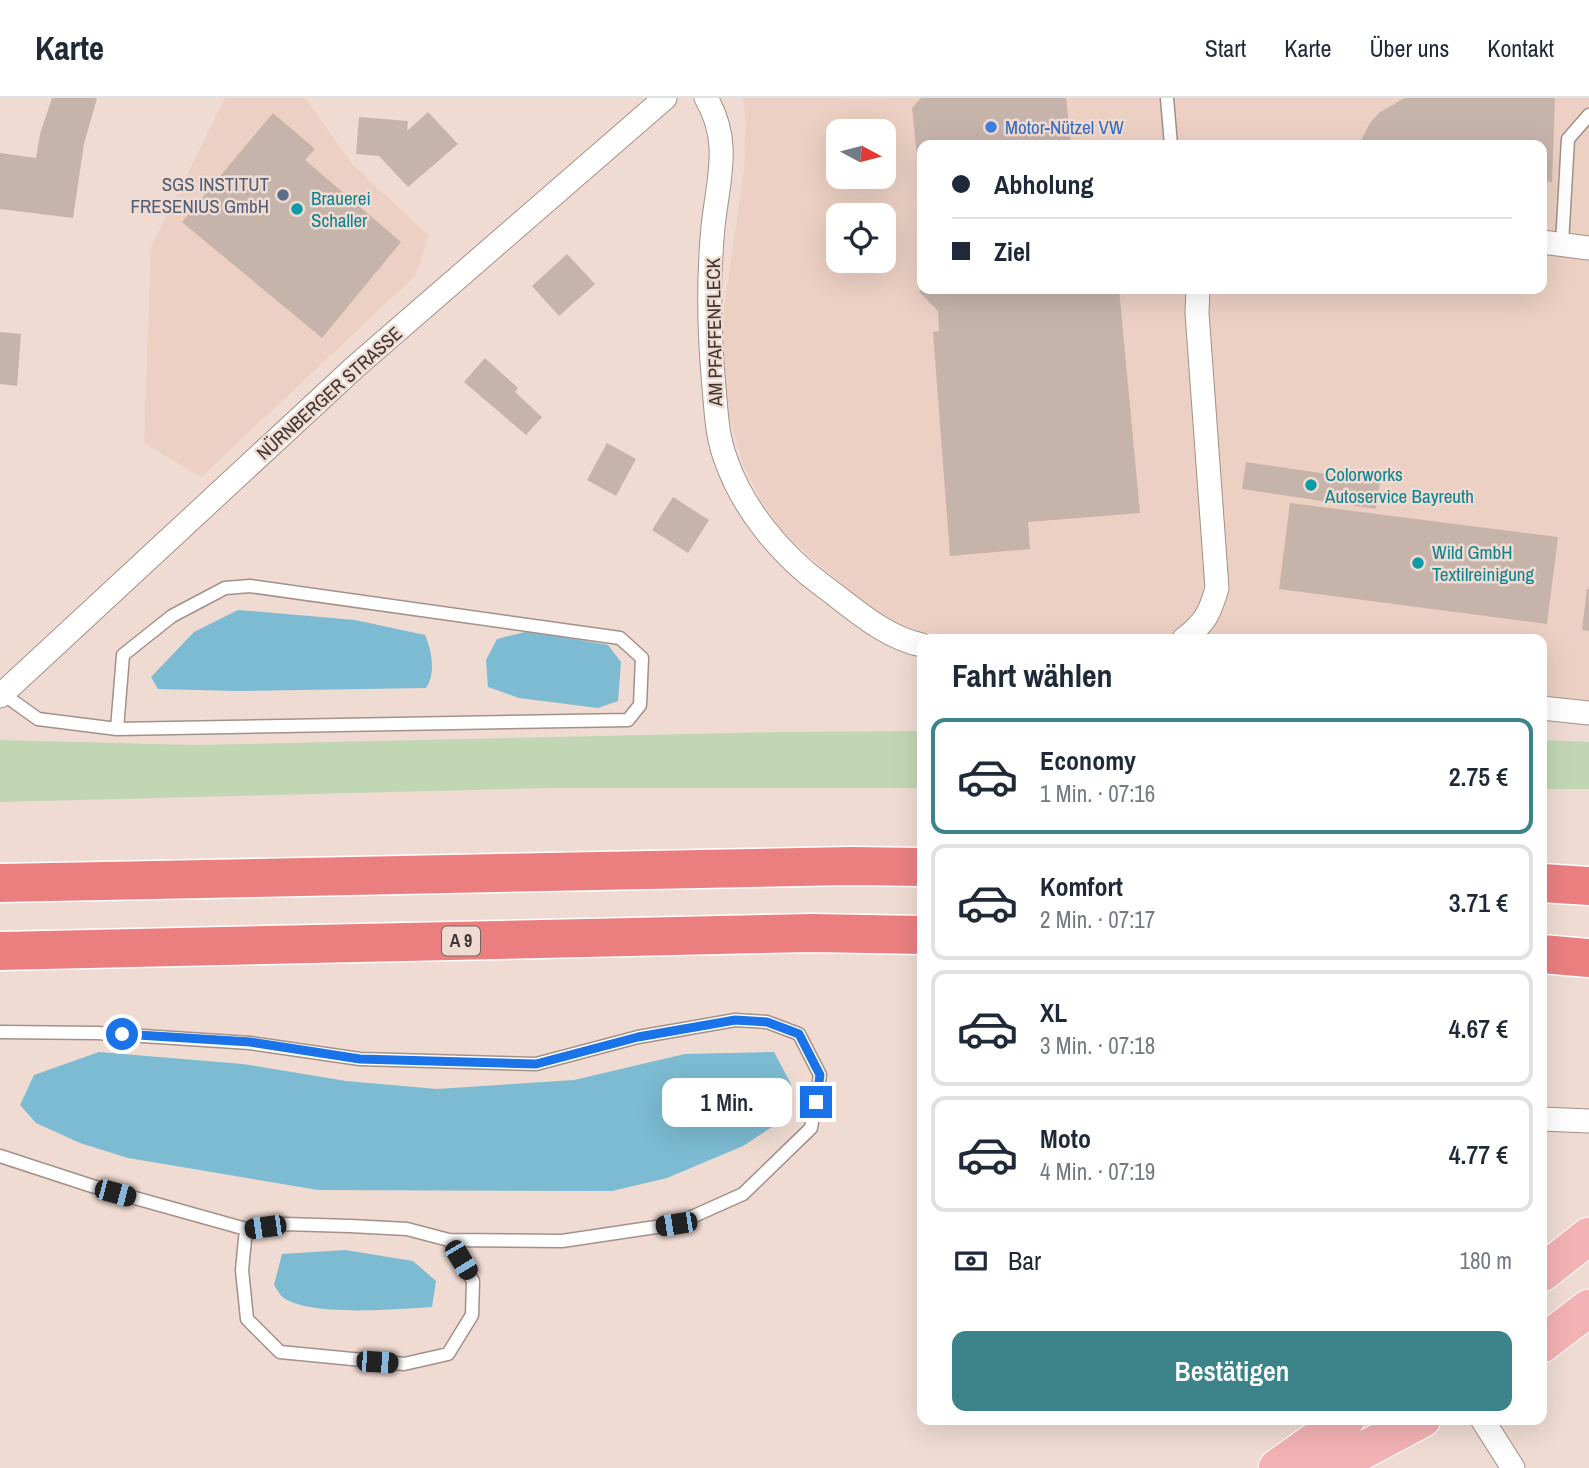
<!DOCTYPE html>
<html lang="de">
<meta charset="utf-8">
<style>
body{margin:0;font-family:"Archivo Narrow",sans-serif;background:#f2f2f3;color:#1f2937;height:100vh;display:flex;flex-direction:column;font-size:26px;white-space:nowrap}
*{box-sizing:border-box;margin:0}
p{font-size:23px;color:#747a83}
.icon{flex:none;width:38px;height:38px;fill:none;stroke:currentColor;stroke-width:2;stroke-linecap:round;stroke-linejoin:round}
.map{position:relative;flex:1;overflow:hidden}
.side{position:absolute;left:917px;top:536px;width:630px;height:791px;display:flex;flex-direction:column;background:#fff;border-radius:14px;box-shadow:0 7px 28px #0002}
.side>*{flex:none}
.hud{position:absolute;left:917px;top:42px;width:630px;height:154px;border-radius:14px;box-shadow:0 7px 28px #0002;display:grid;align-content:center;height:154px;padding:0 35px;background:#fff}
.needle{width:46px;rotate:97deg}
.tools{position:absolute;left:826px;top:21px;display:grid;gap:14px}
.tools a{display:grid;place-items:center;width:70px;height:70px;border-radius:14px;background:#fff;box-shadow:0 7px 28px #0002;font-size:35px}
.end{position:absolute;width:32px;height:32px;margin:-16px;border:9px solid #1a73e8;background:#fff;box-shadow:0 0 0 4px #fff}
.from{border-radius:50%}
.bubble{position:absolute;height:49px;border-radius:14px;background:#fff;box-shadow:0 7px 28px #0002;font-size:23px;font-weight:600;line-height:49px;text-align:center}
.car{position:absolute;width:21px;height:42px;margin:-21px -10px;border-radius:9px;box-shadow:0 0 5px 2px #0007;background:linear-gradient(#222 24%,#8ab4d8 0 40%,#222 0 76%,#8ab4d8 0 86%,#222 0)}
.hud b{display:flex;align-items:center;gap:24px;height:66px;font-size:26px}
.hud b+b{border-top:2px solid #e0e1e3}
.hud i{width:18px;height:18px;background:#1f2937}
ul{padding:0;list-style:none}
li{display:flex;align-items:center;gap:21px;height:116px;margin:0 14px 10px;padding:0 21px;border:4px solid #e0e1e3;border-radius:14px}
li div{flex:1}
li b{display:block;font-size:26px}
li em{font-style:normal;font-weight:600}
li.current{border-color:#3c848a}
li>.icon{width:63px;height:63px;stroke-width:1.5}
h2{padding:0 35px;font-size:32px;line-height:84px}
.pay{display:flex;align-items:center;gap:18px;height:77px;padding:0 35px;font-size:26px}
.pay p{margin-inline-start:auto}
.action{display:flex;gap:14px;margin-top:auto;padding:14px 35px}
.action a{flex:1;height:80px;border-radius:14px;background:#3c848a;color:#fff;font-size:28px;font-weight:600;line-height:80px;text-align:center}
header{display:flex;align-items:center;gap:42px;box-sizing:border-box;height:98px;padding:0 35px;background:#fff;border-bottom:2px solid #e0e1e3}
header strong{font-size:33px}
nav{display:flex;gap:38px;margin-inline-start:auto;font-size:24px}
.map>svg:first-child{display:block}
</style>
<header>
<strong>Karte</strong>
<nav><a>Start</a><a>Karte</a><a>Über uns</a><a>Kontakt</a></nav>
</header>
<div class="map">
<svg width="1589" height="1370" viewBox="0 0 1589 1370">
<rect width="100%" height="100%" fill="#efdbd2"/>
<path fill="#ecd0c3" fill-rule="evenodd" d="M225,0H305L352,66L429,138L415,178L201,379L144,345L151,149Z
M743,0H1589V603L1542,598V541H986L920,534L894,524L868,509L784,436L761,402L743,366L726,307L722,263L724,211L744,72L746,25ZM838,33H884V79H838ZM922,47H1542V191H922ZM838,117H884V163H838Z"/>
<path fill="#c1d7b4" d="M922,633V690H550L0,704V642L196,647L780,634Z
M1542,642L1589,644V691H1542Z"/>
<path fill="#7cbbd2" d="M238,512L355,522L425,537C432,553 436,576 426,590L238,593L158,591L151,579L194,534Z
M529,533L608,547L621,564L618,603L598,610L519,600L488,589L486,562L497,541Z
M99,954L243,966L346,983L437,991L574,982L685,956L774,954L791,986L781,1023L743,1048L667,1080L612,1093L318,1092L128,1060L80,1045L36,1025L20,1007L34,977Z
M345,1152L413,1163L436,1183L432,1209C398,1211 312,1219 284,1200C280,1198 277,1191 274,1187L282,1156Z"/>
<path fill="#c6b3aa" d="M52,0H97L84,46L73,120L0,111V55L36,60L40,36Z
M921,0H1066L1071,47H922V82L919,79L912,10Z
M1405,0H1555L1552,84L1542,83V47H1359L1370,25L1380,14Z
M428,14L458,46L408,89L379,58L356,56L359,19L408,23L407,33Z
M273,15L315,51L305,62L401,144L322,240L182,124Z
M567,156L595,186L559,218L532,188Z
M921,191H1119L1140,415L1028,424L1030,451L950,458L933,234L939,233L938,213L919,194Z
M0,234L21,236L17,288L0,286Z
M485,260L518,290L515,294L542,319L526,337L464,284Z
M607,345L636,361L616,398L587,382Z
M1246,364L1380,384L1376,411L1242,391Z
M673,399L709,422L688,455L652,432Z
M1290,405L1558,439L1547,526L1279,491Z
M1587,491H1589V533L1582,532Z"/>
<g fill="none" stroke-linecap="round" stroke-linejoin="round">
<g stroke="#a39188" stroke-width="15">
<path id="lane" d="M1167,0L1171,47
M1562,145L1568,41L1589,17
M3,596L38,621L117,631L628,622L640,607L642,560L620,540L250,488L225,490L172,518L123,557L117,631
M0,934L97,935L250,945L360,961L536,966L638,939L735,922L767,924L799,936L820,977L811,1030L743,1096L676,1126L562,1143L449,1142
M0,1058L92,1088L246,1131L284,1126L350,1128L407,1131L449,1142L473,1183L472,1217L448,1256L404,1266L280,1254L247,1221L242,1172L246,1131"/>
</g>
<g stroke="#a39188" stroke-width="25">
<path id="street" d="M706,0C732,44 718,81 713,129C708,182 709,236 714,289C716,313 717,339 726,362C743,411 781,457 822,487C852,509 885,540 922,547
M1542,144L1589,150
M1184,541C1205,525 1210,515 1217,490L1197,215L1198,191
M0,598L355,269L665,0
M1542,610L1589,615
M1542,1021L1589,1023
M1482,1321L1513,1370"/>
</g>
<g stroke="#fff" stroke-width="39">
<path id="primary" d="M1542,1175L1589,1138
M1542,1246L1589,1210
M1277,1370L1346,1321
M1317,1370L1362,1353L1422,1321"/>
</g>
<g stroke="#fff" stroke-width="41">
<path id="highway" d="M0,785L851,768L922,769
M1542,785L1589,788
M0,853L812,835L922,837
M1542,856L1589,860"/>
</g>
<use href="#lane" stroke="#fff" stroke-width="12"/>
<use href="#street" stroke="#fff" stroke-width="23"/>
<use href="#primary" stroke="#f3b2b3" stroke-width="37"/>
<use href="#highway" stroke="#eb7f80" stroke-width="38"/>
</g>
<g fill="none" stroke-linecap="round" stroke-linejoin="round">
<path stroke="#1a73e8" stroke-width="9" d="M122,936L250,944L360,961L536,966L638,939L735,922L767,924L799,936L820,977L816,1004"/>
</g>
<circle fill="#3f7fe0" stroke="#efdbd2" stroke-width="2.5" cx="991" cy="29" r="7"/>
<circle fill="#5c6f8a" stroke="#efdbd2" stroke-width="2.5" cx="283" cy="97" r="7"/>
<g fill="#0f9aa8" stroke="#efdbd2" stroke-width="2.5">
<circle cx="297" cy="111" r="7"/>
<circle cx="1311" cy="387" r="7"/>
<circle cx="1418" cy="465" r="7"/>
</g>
<g text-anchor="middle" stroke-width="5" stroke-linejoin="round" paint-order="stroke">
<rect fill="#efdbd2" stroke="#726762" stroke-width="2" x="442" y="828.5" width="38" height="29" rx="5"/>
<g font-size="18" font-weight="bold" fill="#3d3532">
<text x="461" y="849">A 9</text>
</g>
<g font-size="19" fill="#366cbe" stroke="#efdbd2" text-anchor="start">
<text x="1005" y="36">Motor-Nützel VW</text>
</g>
<g font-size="19" fill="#4e5e75" stroke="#efdbd2" text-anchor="end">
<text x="269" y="93">SGS INSTITUT<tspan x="269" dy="22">FRESENIUS GmbH</tspan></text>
</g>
<g font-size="19" fill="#0d838f" stroke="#efdbd2" text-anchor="start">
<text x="311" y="107">Brauerei<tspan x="311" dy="22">Schaller</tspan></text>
<text x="1325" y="383">Colorworks<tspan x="1325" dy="22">Autoservice Bayreuth</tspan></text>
<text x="1432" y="461">Wild GmbH<tspan x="1432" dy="22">Textilreinigung</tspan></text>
</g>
<g font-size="19" fill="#3d3532" stroke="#efdbd2">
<text transform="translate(714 234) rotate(-91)" y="7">AM PFAFFENFLECK</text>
<text transform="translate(329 295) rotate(-42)" y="7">NÜRNBERGER STRASSE</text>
</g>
</g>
</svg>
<div class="tools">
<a><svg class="needle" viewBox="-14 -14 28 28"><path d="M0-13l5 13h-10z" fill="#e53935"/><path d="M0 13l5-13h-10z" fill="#747a83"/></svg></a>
<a><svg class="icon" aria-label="locate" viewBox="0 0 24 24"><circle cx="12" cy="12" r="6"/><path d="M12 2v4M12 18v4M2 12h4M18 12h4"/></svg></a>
</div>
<i class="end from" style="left:122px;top:936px"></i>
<i class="end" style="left:816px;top:1004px"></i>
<div class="bubble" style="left:662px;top:980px;width:130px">1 Min.</div>
<i class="car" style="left:115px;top:1095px;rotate:105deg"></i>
<i class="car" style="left:676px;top:1126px;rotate:261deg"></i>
<i class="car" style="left:265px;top:1129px;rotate:262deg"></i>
<i class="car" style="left:461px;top:1162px;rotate:149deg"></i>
<i class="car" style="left:377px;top:1264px;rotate:94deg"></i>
<div class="hud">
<b><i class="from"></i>Abholung</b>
<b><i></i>Ziel</b>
</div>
<section class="side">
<h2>Fahrt wählen</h2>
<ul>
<li class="current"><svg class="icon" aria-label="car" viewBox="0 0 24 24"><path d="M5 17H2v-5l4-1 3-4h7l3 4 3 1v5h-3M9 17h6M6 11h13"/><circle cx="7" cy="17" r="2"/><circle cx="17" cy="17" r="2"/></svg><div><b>Economy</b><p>1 Min. · 07:16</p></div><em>2.75 €</em></li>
<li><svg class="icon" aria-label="car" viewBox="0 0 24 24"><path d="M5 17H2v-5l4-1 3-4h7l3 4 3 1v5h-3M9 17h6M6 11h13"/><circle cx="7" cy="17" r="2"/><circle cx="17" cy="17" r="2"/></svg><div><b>Komfort</b><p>2 Min. · 07:17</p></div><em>3.71 €</em></li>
<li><svg class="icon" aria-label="car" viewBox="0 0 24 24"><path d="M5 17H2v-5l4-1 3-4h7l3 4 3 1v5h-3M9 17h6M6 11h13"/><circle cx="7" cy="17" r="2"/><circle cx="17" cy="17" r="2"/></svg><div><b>XL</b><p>3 Min. · 07:18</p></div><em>4.67 €</em></li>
<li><svg class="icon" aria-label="car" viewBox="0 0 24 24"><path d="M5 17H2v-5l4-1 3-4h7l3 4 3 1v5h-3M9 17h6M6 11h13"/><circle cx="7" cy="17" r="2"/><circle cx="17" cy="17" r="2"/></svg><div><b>Moto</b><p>4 Min. · 07:19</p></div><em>4.77 €</em></li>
</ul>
<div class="pay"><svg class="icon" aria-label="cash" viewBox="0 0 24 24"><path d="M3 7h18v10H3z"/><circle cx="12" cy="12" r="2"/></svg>Bar<p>180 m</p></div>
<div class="action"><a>Bestätigen</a></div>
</section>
</div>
